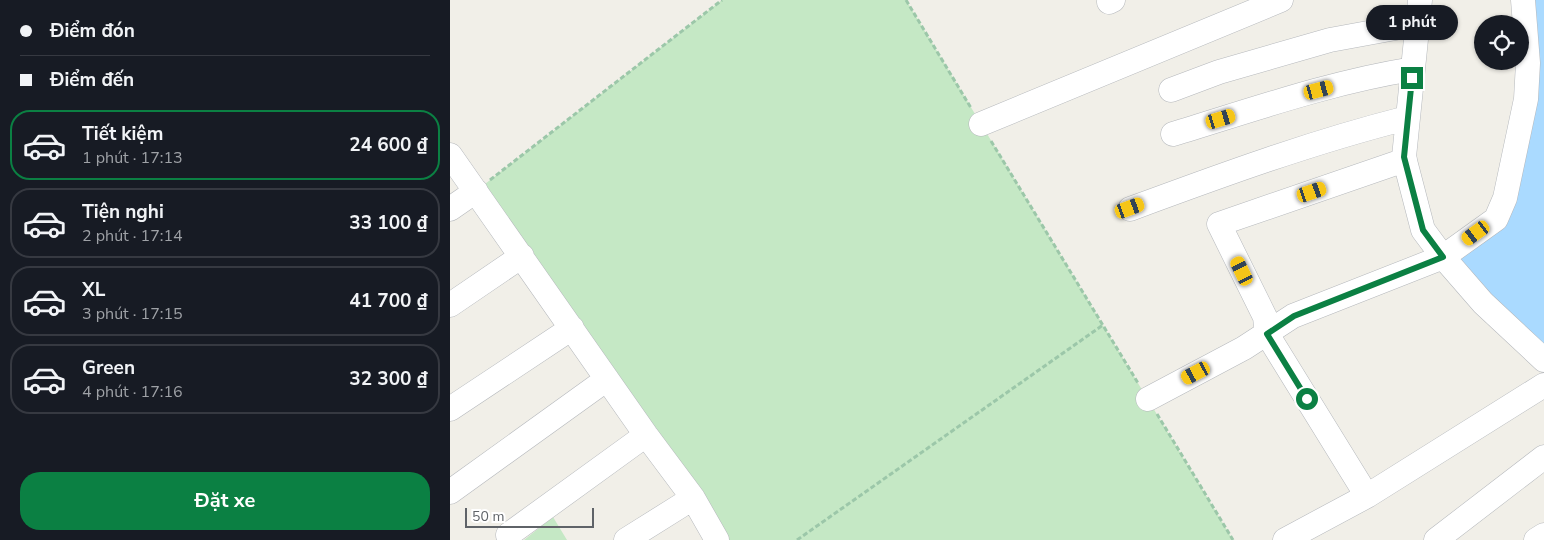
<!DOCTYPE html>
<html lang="vi">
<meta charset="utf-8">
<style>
body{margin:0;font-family:"Nunito Sans",sans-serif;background:#242831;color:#f1f3f6;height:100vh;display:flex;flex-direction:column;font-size:19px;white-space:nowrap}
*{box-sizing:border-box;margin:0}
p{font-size:16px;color:#9ea1a6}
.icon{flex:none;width:28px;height:28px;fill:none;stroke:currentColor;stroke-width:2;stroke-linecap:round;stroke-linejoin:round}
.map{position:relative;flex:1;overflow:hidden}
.drawer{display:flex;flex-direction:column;background:#171b24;width:450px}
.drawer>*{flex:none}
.top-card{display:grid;align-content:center;height:110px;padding:0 20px;background:#171b24}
.buttons{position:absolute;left:1024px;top:15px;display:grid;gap:10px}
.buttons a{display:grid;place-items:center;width:55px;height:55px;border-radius:50%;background:#171b24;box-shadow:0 1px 4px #0004;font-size:25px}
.scale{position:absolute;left:15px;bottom:12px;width:129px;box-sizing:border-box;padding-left:5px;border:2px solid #5f6368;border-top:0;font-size:14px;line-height:18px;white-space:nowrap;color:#5f6368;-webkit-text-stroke:4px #fff;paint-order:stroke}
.end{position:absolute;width:22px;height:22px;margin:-11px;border:6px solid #0b8043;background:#fff;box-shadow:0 0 0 2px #fff}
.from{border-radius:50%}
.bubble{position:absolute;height:35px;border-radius:18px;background:#171b24;box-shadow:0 1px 4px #0004;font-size:16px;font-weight:700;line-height:35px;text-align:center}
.car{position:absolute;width:15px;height:30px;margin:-15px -8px;border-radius:6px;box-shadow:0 0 4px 1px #0007;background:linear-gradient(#f5c518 24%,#345 0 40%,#f5c518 0 76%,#345 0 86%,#f5c518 0)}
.top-card b{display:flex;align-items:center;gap:18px;height:48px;font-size:19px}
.top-card b+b{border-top:1px solid #363941}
.top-card i{width:12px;height:12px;background:#f1f3f6}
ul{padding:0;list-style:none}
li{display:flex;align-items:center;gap:15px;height:70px;margin:0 10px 8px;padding:0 10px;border:2px solid #363941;border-radius:20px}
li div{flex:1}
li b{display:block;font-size:19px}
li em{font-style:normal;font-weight:700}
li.current{border-color:#0b8043}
li>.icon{width:45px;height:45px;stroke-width:1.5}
.cta{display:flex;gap:10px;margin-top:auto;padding:10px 20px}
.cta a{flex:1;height:58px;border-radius:20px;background:#0b8043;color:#fff;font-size:20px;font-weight:700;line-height:58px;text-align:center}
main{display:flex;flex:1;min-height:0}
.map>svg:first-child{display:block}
</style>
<main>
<section class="drawer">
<div class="top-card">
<b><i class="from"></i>Điểm đón</b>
<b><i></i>Điểm đến</b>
</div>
<ul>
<li class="current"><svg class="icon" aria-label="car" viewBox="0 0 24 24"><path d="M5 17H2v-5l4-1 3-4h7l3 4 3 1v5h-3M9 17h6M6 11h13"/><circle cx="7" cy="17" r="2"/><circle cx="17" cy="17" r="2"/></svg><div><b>Tiết kiệm</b><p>1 phút · 17:13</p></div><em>24 600 ₫</em></li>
<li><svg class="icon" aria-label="car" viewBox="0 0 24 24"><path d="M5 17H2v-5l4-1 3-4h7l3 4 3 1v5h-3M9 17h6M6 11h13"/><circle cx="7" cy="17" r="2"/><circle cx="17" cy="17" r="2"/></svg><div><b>Tiện nghi</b><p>2 phút · 17:14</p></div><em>33 100 ₫</em></li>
<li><svg class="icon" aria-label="car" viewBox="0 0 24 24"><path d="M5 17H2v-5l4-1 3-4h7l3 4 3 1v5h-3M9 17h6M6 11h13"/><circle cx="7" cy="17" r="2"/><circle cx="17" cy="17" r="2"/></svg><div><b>XL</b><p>3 phút · 17:15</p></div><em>41 700 ₫</em></li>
<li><svg class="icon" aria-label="car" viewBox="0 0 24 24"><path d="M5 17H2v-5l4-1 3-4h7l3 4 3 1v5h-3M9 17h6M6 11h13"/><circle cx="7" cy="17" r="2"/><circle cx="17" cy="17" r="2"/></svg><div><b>Green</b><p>4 phút · 17:16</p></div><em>32 300 ₫</em></li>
</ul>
<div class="cta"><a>Đặt xe</a></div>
</section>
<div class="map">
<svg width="1094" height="540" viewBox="0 0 1094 540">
<rect width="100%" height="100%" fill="#f1efe8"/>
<path fill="#c5e8c5" d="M272,0H456L783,540H266L26,191Z
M103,517L117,540H74Z"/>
<path fill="#aadaff" d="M1073,0H1094V360L993,257L1046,219L1062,163Z"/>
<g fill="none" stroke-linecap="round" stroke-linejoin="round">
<g stroke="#b5b8bc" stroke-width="25">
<path id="minor" d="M970,0L954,157L973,230L993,257L1033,303L1094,360
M659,2L663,0
M721,90L769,72L880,40L967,24
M531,124L831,0
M723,134C802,110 881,82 963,69
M0,155L196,435L243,498L267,540
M0,209L26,191
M680,209C772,175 862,142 957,118
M0,305L72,256
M698,399L794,348L843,316L993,257L1046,219L1055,198L1076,99L1078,63L1073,0
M0,409L122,328
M0,492L157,379
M917,496L817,334L815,317L769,224L955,160
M58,535L196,435
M176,540L243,498
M835,540L917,496L1094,385
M986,540L1094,457
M1086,540L1094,535"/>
</g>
<path stroke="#9cc7a9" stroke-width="3" stroke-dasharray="5 2.5" stroke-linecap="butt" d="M456,0L521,108
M541,141L688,383
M40,180L272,0
M707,414L783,540
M347,540L653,325"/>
<use href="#minor" stroke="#fff" stroke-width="24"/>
</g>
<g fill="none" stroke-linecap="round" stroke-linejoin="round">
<path stroke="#0b8043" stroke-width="6" d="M857,399L817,334L844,316L993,257L973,230L954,157L962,78"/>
</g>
</svg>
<div class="buttons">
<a><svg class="icon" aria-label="locate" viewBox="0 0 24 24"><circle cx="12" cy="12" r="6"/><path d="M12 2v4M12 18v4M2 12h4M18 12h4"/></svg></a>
</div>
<div class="scale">50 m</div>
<i class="end from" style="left:857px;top:399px"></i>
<i class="end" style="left:962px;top:78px"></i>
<div class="bubble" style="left:916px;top:5px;width:92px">1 phút</div>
<i class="car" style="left:869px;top:90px;rotate:75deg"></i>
<i class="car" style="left:771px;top:119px;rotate:73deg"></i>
<i class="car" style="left:862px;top:192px;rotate:71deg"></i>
<i class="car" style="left:680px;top:208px;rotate:70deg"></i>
<i class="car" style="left:1026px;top:233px;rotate:234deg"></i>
<i class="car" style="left:792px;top:271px;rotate:334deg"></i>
<i class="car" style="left:746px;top:373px;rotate:242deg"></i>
</div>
</main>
